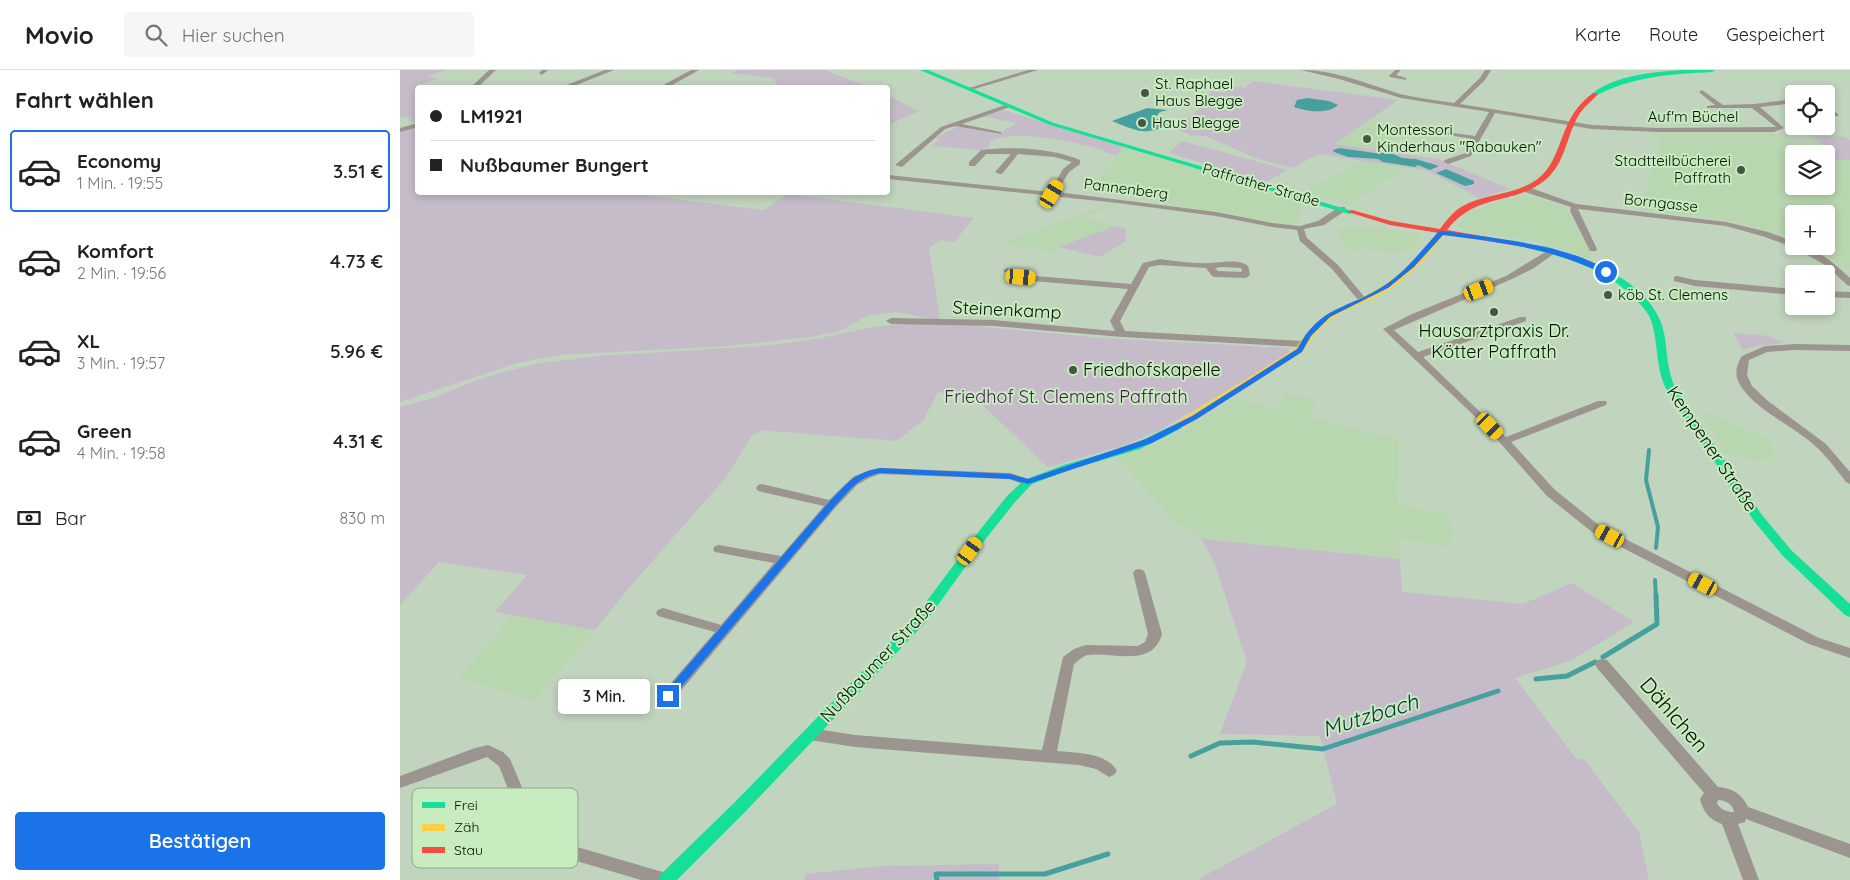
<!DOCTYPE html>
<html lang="de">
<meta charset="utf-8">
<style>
body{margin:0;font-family:Quicksand,sans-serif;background:#f6f6f6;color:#222;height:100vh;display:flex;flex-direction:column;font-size:19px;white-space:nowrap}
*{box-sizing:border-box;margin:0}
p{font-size:16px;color:#767676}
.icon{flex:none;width:28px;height:28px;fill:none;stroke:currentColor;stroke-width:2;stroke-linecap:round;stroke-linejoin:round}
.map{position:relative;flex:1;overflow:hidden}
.side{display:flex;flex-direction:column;background:#fff;width:400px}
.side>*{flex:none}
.banner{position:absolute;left:15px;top:15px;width:475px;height:110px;border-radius:5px;box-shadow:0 2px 8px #0003;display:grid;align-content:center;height:110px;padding:0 15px;background:#fff}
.controls{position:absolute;left:1385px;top:15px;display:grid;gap:10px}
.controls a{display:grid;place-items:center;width:50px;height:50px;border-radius:5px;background:#fff;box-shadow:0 2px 8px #0003;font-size:25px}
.end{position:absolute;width:22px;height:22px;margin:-11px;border:6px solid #1a73e8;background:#fff;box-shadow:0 0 0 2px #fff}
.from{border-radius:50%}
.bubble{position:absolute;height:35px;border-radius:5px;background:#fff;box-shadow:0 2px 8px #0003;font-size:16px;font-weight:600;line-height:35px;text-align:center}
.car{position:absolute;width:15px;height:30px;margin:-15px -8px;border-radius:6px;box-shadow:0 0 4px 1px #0007;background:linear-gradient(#f5c518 24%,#345 0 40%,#f5c518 0 76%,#345 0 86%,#f5c518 0)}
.banner b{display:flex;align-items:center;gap:18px;height:48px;font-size:19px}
.banner b+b{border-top:1px solid #e0e0e0}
.banner i{width:12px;height:12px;background:#222}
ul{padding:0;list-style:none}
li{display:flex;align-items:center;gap:15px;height:82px;margin:0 10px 8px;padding:0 5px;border:2px solid transparent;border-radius:5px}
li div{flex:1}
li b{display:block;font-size:19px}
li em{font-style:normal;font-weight:600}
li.active{border-color:#1a73e8}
li>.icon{width:45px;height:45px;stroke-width:1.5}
h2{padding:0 15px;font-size:22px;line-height:60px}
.pay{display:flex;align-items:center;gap:12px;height:55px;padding:0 15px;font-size:19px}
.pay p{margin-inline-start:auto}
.action{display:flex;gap:10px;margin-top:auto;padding:10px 15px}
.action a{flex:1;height:58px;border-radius:5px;background:#1a73e8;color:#fff;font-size:20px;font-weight:600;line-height:58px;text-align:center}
header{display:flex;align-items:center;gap:30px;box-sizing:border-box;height:70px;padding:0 25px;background:#fff;border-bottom:1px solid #e0e0e0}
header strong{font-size:24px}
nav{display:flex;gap:28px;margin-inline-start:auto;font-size:18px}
.search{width:350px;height:45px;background:#f6f6f6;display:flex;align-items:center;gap:12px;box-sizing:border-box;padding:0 18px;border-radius:5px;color:#767676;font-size:19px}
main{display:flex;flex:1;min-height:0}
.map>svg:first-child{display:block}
</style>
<header>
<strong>Movio</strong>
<div class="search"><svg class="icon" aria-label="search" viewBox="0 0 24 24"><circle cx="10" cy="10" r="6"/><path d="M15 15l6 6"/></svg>Hier suchen</div>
<nav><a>Karte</a><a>Route</a><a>Gespeichert</a></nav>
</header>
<main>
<section class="side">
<h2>Fahrt wählen</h2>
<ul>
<li class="active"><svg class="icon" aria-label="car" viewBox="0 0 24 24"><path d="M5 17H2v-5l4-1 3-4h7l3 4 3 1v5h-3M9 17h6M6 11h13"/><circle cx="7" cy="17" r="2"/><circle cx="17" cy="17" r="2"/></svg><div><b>Economy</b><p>1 Min. · 19:55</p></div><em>3.51 €</em></li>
<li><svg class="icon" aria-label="car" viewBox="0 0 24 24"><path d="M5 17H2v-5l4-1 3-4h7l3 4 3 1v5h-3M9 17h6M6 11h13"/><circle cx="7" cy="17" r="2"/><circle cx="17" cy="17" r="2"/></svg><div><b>Komfort</b><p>2 Min. · 19:56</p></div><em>4.73 €</em></li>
<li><svg class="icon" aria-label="car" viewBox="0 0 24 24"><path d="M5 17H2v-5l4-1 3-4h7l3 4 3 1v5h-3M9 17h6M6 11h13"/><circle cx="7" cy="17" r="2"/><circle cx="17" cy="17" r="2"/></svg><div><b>XL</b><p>3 Min. · 19:57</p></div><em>5.96 €</em></li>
<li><svg class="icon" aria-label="car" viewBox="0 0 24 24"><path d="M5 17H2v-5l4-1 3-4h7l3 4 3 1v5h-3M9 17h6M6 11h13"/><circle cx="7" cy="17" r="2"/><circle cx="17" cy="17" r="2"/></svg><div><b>Green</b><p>4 Min. · 19:58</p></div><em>4.31 €</em></li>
</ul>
<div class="pay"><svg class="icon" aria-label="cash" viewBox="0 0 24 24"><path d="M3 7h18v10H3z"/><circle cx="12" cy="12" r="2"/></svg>Bar<p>830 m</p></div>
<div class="action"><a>Bestätigen</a></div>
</section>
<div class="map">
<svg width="1450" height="810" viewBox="0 0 1450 810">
<rect width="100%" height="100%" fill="#c1d4bd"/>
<path fill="#b8d6b0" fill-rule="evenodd" d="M969,50L998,57L997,61H1000L984,81L935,74Z
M1253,64H1385L1392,73L1416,75L1409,65L1403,64H1443L1450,71V200L1446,199L1408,176H1426V144H1394V170L1337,152L1286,144L1241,141L1261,70ZM1394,84H1426V116H1394Z
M722,77L872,122L875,119L900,127L898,154H876L816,141L763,134L761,131L693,122Z
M962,91L1006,97L948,136L903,122Z
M1129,126L1162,136L1171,146L1193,187L1189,189L1140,172L1121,168L1072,163L1059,156L1064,145L1076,139L1111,129Z
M710,133L719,134L679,149L715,156L659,177L653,183L604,173Z
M960,157L1009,162L1018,165L1021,170L1011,182L962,178L964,180L954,182L941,172L937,158Z
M887,324L916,331L908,348L999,370L998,434L1050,445L1052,476L1000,469V489L802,469L785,455H778L718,388L774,366L833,329L878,340Z
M1297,339L1370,370L1374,391L1326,384Z
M113,544L195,560L134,631L59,608Z"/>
<path fill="#c5bbc9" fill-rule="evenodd" d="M0,0H45L28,6L38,9L14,16L18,17L17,25L10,26L17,28V53L9,50L12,48L0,47Z
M336,0H423L471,17H379L373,8L332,3Z
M853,11L998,30L935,74L1038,89L1110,119L1080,128L1025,100L919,84L892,98L858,89L808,67L798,65L792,66L774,58L781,55L803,35L811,21L824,23L831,16L845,18ZM907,28L936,33L935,38L924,41L897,38ZM940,78L975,83H991L1002,88H1012L1028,92L1025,96L1018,95L1015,97L983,92L978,89L948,87L934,82ZM1046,99L1074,111L1065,116L1036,103Z
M488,26L519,41L488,55Z
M604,40L722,77L717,85L704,82L706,80C680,74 612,57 590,72L589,77L579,80L533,76L539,69L534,68L556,58L553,56H555L599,64L616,53L582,46Z
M17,54L18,122H218L364,140L388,124L574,148L554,172L540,170L529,178L540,251L498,242L468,245L443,260L411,267L328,276L160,285L117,293L0,332V60Z
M1415,66L1446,67L1450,71V90H1437Z
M782,71L888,100L866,112L769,83Z
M715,156L725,158L726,171L699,187L659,177Z
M506,254L575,256L701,268L887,278L890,283L760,360L725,375L648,397L574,327L538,322L524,349L497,371L360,360L351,367L327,406L228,519L195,560L95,542L127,505L39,492L0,535V337L33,328L75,311L107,301L141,293L198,286L361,276L411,270L479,256Z
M1333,263L1369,266L1384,273L1355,276L1343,280Z
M802,469L1000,489L1002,522L1123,534L1172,513L1234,552L1172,590L1115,608L1177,690L1183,688L1239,762L1249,810H797L937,734L920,666L820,664L847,592L815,494Z
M599,794V810H404L406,804L480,796Z"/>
<path fill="#46a19e" d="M907,28L929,31L938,35C928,45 905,41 894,37L897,30Z
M747,38L768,40L760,42L755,48L769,55C742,66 738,61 712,51Z
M940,78L975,83H991L1002,88L1016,89L1039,96L1030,100L1018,95L1015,97L983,92L978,89L948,87L934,82L933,80Z
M1046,99L1074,111V114L1065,116L1036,103Z"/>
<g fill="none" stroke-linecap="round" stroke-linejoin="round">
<path stroke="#46a19e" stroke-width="4" d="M1249,380L1246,410L1258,457L1256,478
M1255,510L1256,527"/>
<path stroke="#46a19e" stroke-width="5" d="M1203,587L1257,554L1256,525
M1136,609L1167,606L1195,592
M791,686L820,673L852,672L923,679L1098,621
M537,810L536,804H645L708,784"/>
<path fill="#9c948e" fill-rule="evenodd" d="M89,0H96L77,18H70Z
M142,0H148L142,5L139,3Z
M205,0H214L169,18H159Z
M291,0H299L267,18H258Z
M628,0H638L571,20L566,19Z
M901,0C935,0 967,14 1000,24C1017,28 1036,30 1054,33L1080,8L1085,0H1091L1085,10L1060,34L1192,55L1257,58L1376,57L1352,38H1307V36L1315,35L1300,23L1299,22L1302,20L1323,35L1354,34L1394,29V33L1360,37L1384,58L1374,62H1257L1192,59L1095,43L1071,86L1048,94L1044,92L1045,90L1065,83L1073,69L1002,58L999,62H995L994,61L998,55L1075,66L1089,42L1001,28L939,9Z
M995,0H1001L996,5L1006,8V10L990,7L989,6Z
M1426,27L1430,28L1431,29L1426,31Z
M608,34L611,36L610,37L562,54L601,62V64L555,56L545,59L502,97L495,95L541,57Z
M1426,36L1438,44V46H1434L1426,41Z
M18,53V57L0,62V58Z
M581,80C611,76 652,78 680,90V94L669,102L657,122L816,142L872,153L900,156L918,151L939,137H945V141L924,155L904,159L907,168L938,195L966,229L965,231H959L932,199L900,171L897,160L872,157L816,146L718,133L488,109V105L650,122L663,99L672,92L655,87L618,84L602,104H599L595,102L611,84H586L575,96H569V92Z
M1122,117H1128L1176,134L1326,152L1368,162L1394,172V176C1415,176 1435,194 1450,208V216L1447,215L1427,196L1393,177L1362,166L1326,156L1178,139L1197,179L1196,181H1190L1170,141L1171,137L1122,121Z
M1152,178L1156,181L1155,183L1134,198L1112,209L994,260L1018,282L1120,247H1126V251L1023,287L1106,367L1198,331H1206L1207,333L1206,335L1111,372L1155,420L1200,456L1419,568L1450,578V588L1409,574L1192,462L1147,426L1086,357L983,259L1012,244L1106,206Z
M760,189C776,191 793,194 809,193C821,193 838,188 848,196L850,205L846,208L815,207L812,206L806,198L760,195L749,197L720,251L725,261L902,271L907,274L902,277L722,267L594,256L491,254L486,251L491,248L594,250L715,261L710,251L728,219L621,210L603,201L607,198L623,205L731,214L743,193ZM823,197L841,198L842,202L818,201L815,198Z
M1277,206L1295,210L1394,219V225L1295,216L1274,211V207Z
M1426,221L1450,222V228L1426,227Z
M1395,274L1450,275V281L1395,280L1367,282L1349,290L1347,305L1352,316L1368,331L1426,374L1450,402V414L1446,412C1436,399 1426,385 1413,374C1393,356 1346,335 1337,308C1335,301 1338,292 1342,286L1365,276Z
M480,398L610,403L632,410L634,412L628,416L609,409L480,404L469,408L457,415L436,437L273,630L268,631L263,630L261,626L263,622L315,562L258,546L256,543L258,540L263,538L321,555L374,493L315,482L313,479L315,476L319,475L381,486L424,436L358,421L356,418L358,415L362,414L429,430L454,406Z
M739,499L743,500L745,503L762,564C752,599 713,581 688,585C683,586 678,591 674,594L657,681C675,683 707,682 717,701L714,705L709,707L696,699L679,695L455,677L410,670L405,668L403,664L405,660L410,658L455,665L642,680L663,587L674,579L686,575L738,576L745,572L748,564L733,503L735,500Z
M1202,589L1207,590L1318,717C1332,718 1342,724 1348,737L1450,774V788L1346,749L1345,752L1338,754L1359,810H1343L1322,754C1310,750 1303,742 1300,729L1304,723L1197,598L1195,594L1197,590ZM1318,730C1325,730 1333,734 1334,742C1326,742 1322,740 1317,734Z
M88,675L103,682L110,689L129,734L148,763L167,774L266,803L272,805L274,810H241L163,787L136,773L117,742L99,696L87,687L0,718V706L75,678Z"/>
<path fill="#16e098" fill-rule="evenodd" d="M520,0H528L654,53L956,142L949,144L650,55Z
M1282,0H1315L1312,2C1272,4 1234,6 1197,25L1192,24C1215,5 1253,2 1282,0Z
M1136,176C1144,175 1154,179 1162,182C1197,192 1245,214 1260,250C1269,271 1264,293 1275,317L1362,445L1391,480L1450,534V547L1445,545L1383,486L1354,451L1265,317C1256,296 1258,275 1252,253C1249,243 1242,236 1235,229C1208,201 1172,189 1136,180Z
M778,353L782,354L783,356L782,358L740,379L672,399L632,414L615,432L584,471L525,553L345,742L277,810H258L260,805L335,732L515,547L576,465L607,426L624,410L664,395L732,375Z"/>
<path fill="#ffcf43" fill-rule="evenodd" d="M1040,158L1047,160C1031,183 1012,204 988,220C966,234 937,240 919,260C912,267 908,275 903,282L782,358H774L773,356L774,354L896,278C921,238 943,240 979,218C1004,203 1024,182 1040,158Z"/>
<path fill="#f24e42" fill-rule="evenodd" d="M1193,23L1198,24C1192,31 1185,36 1180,43C1166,65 1166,94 1144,111C1111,136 1077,122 1047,160L1139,176L1143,178L1142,180L990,155L948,142L952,140L991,151L1040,159C1046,151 1052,143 1061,137C1086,122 1117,126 1140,107C1155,94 1159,73 1167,56C1173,42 1181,32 1193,23Z"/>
</g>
<path fill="#1a73e8" d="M1039,161C1050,161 1062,164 1073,165C1111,170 1179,179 1209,202L1204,204C1152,178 1099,172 1043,165L1014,197L988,218L930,247L911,266L902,282L797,349L752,373L628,414L610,409L480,403C458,407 450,420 435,436L271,629H264V623L429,432C448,413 453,403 480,398L610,404L628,409L746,369L792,346L897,279C921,234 948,240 985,215C1006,201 1022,180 1039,161Z"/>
<g fill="#475544" stroke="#c8ebc0" stroke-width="2">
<circle cx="745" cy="23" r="5"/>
<circle cx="742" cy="53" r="5"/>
<circle cx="967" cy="69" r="5"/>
<circle cx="1341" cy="100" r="5"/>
<circle cx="1208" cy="225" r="5"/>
<circle cx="1094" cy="242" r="5"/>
<circle cx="673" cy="300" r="5"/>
</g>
<g text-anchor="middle" stroke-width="4" stroke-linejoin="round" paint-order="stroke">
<g font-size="15" fill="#051003" stroke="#c8ebc0" text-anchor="start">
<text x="755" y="19">St. Raphael<tspan x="755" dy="17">Haus Blegge</tspan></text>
<text x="752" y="58">Haus Blegge</text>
<text x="977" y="65">Montessori<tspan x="977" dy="17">Kinderhaus "Rabauken"</tspan></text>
<text x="1331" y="96" text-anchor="end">Stadtteilbücherei<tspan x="1331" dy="17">Paffrath</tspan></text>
<text x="1218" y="230">köb St. Clemens</text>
</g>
<g font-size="15" fill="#051003" stroke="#c8ebc0">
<text x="1293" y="52">Auf'm Büchel</text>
<text transform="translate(861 115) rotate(16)" y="5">Paffrather Straße</text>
<text transform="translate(726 119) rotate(7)" y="5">Pannenberg</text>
<text transform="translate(1261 133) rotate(6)" y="5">Borngasse</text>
</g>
<g font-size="18" fill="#051003" stroke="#c8ebc0">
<text transform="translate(607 240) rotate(3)" y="6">Steinenkamp</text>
<text transform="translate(1312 379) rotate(56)" y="6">Kempener Straße</text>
<text transform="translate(478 591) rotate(-47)" y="6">Nußbaumer Straße</text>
</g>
<g font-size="18" fill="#051003" stroke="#c8ebc0">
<text x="1094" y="267">Hausarztpraxis Dr.<tspan x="1094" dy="21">Kötter Paffrath</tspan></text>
<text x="683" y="306" text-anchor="start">Friedhofskapelle</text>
</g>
<g font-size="18" fill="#4f165b" stroke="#c8ebc0">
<text x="666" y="333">Friedhof St. Clemens Paffrath</text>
</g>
<g font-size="21" fill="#051003" stroke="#c8ebc0">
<text transform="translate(1274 645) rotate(49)" y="7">Dählchen</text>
</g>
<g font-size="22" font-style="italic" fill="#05383b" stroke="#c8ebc0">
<text transform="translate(970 645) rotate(-17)" y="8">Mutzbach</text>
</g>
</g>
<rect x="12" y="718" width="166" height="80" rx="8" fill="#c8ebc0" stroke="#8ea987" stroke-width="1"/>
<rect x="22" y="732" width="23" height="6" fill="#16e098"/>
<rect x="22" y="754" width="23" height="7" fill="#ffcf43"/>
<rect x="22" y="777" width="23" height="6" fill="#f24e42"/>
<g font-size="14" fill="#051003">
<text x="54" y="740">Frei</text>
<text x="54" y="762">Zäh</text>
<text x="54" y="785">Stau</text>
</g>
</svg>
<div class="controls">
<a><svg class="icon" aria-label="locate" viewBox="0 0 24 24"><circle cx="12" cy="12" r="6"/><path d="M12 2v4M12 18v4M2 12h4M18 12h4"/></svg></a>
<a><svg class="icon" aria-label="layers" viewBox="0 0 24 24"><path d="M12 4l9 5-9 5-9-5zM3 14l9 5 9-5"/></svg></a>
<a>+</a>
<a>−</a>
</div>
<i class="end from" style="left:1206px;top:202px"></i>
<i class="end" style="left:268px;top:626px"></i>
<div class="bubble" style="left:158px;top:609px;width:92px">3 Min.</div>
<i class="car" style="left:652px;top:124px;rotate:31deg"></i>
<i class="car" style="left:621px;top:207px;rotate:95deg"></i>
<i class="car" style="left:1079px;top:220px;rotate:69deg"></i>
<i class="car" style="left:1090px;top:356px;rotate:136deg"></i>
<i class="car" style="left:1210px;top:466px;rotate:298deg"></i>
<i class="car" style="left:570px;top:481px;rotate:36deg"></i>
<i class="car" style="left:1303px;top:514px;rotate:298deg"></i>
<div class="banner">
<b><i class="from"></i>LM1921</b>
<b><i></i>Nußbaumer Bungert</b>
</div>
</div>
</main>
